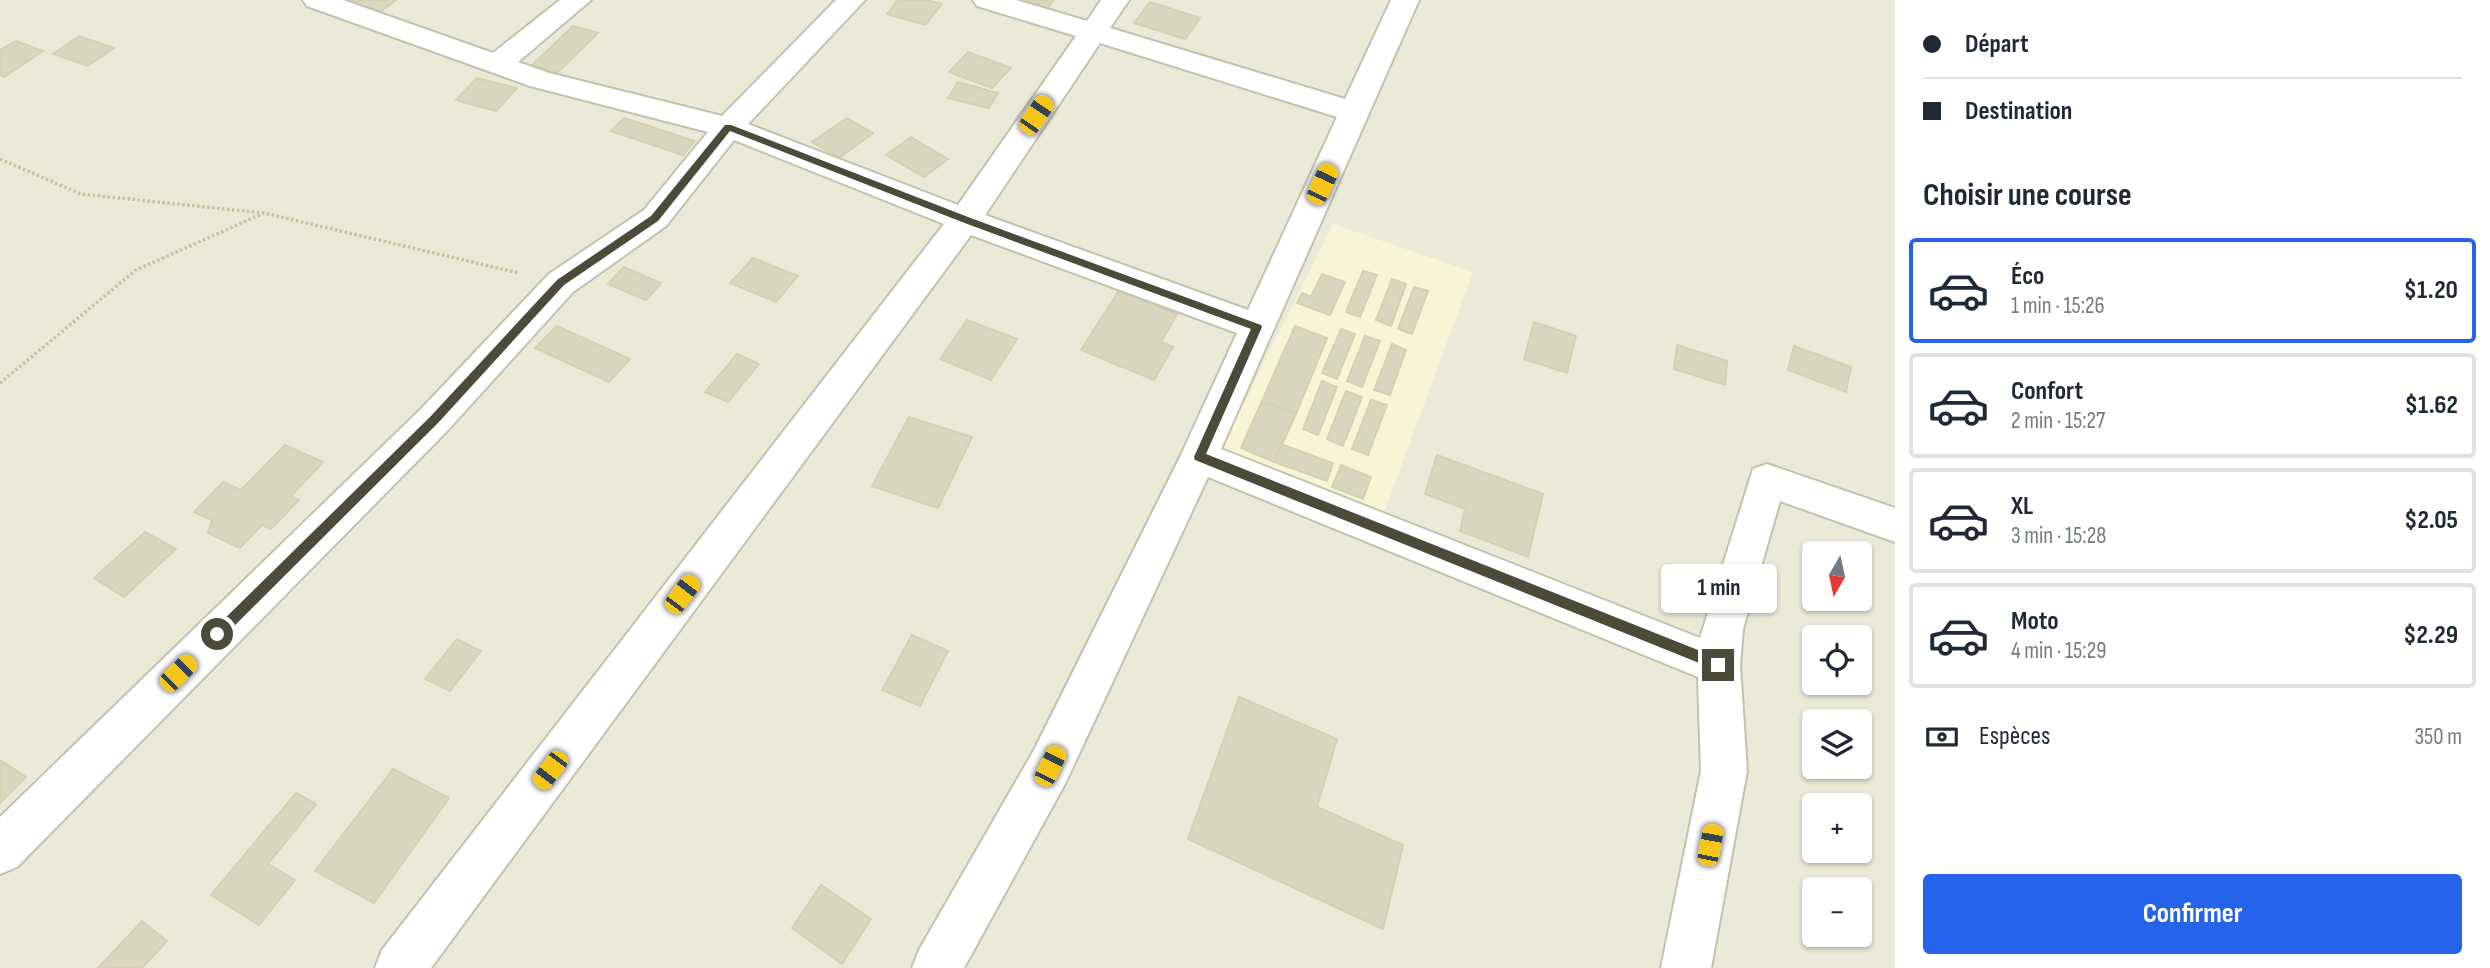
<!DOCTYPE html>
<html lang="fr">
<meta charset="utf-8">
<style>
body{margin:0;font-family:"Sofia Sans Condensed",sans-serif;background:#f2f2f3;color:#1f2937;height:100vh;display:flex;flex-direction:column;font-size:26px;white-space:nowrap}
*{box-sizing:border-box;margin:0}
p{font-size:23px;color:#747a83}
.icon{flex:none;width:38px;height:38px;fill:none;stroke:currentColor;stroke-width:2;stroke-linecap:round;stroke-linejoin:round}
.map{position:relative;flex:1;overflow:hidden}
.sheet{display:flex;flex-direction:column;background:#fff;width:595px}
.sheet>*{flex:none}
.hud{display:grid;align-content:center;height:154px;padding:0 28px;background:#fff}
.needle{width:46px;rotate:189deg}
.controls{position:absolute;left:1802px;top:541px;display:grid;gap:14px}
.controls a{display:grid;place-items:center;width:70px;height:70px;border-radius:7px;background:#fff;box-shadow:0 2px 5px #0004;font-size:35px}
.end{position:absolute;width:32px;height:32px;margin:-16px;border:9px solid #4c4a38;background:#fff;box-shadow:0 0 0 4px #fff}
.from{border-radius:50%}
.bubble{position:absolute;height:49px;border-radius:7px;background:#fff;box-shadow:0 2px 5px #0004;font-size:23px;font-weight:700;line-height:49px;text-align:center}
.car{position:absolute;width:21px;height:42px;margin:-21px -10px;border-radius:9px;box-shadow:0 0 5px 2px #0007;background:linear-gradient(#f5c518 24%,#345 0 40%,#f5c518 0 76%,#345 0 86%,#f5c518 0)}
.hud b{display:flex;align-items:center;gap:24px;height:66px;font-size:26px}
.hud b+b{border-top:2px solid #e0e1e3}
.hud i{width:18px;height:18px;background:#1f2937}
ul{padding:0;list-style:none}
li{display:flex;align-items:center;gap:21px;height:105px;margin:0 14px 10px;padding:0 14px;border:4px solid #e0e1e3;border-radius:7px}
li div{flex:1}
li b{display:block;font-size:26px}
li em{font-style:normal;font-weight:700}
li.on{border-color:#2563eb}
li>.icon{width:63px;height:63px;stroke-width:1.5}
h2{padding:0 28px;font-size:32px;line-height:84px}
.pay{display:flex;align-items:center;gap:18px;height:77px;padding:0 28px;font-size:26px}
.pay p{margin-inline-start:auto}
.primary-button{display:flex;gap:14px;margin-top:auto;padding:14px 28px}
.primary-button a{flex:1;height:80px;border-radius:7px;background:#2563eb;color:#fff;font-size:28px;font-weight:700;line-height:80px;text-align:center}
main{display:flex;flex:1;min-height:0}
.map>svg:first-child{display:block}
</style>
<main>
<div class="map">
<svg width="1895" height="968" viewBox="0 0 1895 968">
<rect width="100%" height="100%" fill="#f6f6ec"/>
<path fill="#ebead9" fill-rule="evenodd" d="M0,0H1895V968H0ZM1815,553H1860V598H1815ZM1815,637H1860V682H1815ZM1815,721H1860V766H1815ZM1815,805H1860V850H1815ZM1815,889H1860V934H1815Z"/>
<path fill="#f8f4d7" d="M1333,224L1473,272L1382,518L1218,456Z"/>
<path fill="#d9d6c0" stroke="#d4d1b3" stroke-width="2" d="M337,0H396L379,13Z
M898,0H927L942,4L925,25L887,14Z
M1026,0H1054L1045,11L1022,5Z
M1150,2L1200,18L1185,39L1134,23Z
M573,26L598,33L557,73L532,65Z
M79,36L114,48L88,66L53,54Z
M16,41L43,51L4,77L0,75V50Z
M968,52L1011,68L992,88L949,72Z
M477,78L517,88L496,111L456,100Z
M958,82L998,93L989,108L948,98Z
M624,118L695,141L683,155L611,131Z
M847,118L873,133L839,158L812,142Z
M911,137L948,159L924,177L886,155Z
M753,258L798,276L776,302L730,283Z
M624,267L661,283L646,300L608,284Z
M1363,271L1377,275L1360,317L1346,312Z
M1322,274L1345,282L1330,315L1297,303L1302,293L1311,297Z
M1392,279L1406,284L1391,326L1376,320Z
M1414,287L1428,291L1412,334L1398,329Z
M1118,292L1177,314L1161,342L1173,347L1154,380L1081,350Z
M967,320L1017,339L991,380L940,359Z
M1534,322L1576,336L1567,373L1524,359Z
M557,326L630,359L609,382L535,348Z
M1295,326L1327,338L1296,414L1262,401Z
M1341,329L1355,334L1337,379L1322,373Z
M1365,336L1380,341L1362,387L1347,381Z
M1392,344L1406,350L1390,395L1374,390Z
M1677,345L1727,361L1725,385L1674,369Z
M1794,346L1851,367L1846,392L1788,370Z
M737,354L759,364L728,402L705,392Z
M1322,381L1337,387L1318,435L1303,429Z
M1346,391L1362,397L1343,446L1327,439Z
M1371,400L1387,405L1368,455L1352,449Z
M1262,401L1296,414L1274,462L1241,448Z
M909,417L972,437L938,508L872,486Z
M1281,444L1333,463L1327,481L1274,462Z
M285,445L323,462L291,496L299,500L271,529L262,525L240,548L208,533L212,520L194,512L223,482L241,490Z
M1437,455L1543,494L1528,557L1460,531L1465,509L1425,494Z
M1341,465L1371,477L1363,499L1332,487Z
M145,532L176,549L124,597L94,578Z
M912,635L948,651L920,706L882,690Z
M457,639L481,651L450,691L425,679Z
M1239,697L1337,739L1317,807L1403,845L1383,929L1188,839Z
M0,760L26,777L0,803Z
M393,769L449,798L374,903L315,871Z
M296,793L316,804L268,864L295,880L259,925L211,895Z
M821,885L871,919L842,964L792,928Z
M142,921L167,941L142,968H98Z"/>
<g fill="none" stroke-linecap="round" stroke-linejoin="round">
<g stroke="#c3c2ad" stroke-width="4">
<path id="street" d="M303,0H343L493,53L560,0H591L518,62L549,73L722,116L836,0H865L748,124L958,205L1076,36L977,6L973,0H1016L1087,21L1101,0H1129L1110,28L1345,99L1391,0H1419L1221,449L1700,638L1753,469L1767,464L1895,508V542L1780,501L1743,629L1740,665L1747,771L1711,968H1661L1701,771L1698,677L1208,477L1066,782L964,968H912L919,950L1034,750L1180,457L1237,333L971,235L431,968H375L382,950L944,224L734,140L666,226L573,292L447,431L17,867L0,874V817L421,409L549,274L644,210L708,132L530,86L307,6ZM1100,43L1337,117L1248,310L985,215Z"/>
</g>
<path stroke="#c5c39e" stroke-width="3.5" stroke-dasharray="2.5 2.5" stroke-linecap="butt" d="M0,159L81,194L264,213L519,273
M0,383L136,270L264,213"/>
<use href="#street" fill="#fff" fill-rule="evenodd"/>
</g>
<path fill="#4c4a38" d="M725,125H731L968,217L1261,325L1262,327L1206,454L1723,660V669H1714L1195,460L1194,457L1251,329L962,222L730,131L658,221L564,285L438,423L222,638H213V630L430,417L557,280L651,216Z"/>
</svg>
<div class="controls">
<a><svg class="needle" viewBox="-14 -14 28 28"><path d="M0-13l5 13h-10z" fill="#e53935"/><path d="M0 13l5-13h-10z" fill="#747a83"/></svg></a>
<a><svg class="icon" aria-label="locate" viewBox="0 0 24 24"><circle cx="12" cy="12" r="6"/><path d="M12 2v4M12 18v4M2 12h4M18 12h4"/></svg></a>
<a><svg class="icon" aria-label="layers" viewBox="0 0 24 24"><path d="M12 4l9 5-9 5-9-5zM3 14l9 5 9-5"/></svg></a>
<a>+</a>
<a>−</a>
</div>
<i class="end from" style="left:217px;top:634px"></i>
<i class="end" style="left:1718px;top:665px"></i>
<div class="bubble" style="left:1661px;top:564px;width:116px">1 min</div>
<i class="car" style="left:1036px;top:115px;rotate:34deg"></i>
<i class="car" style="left:1322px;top:184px;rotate:25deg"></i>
<i class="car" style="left:682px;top:594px;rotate:37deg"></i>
<i class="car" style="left:178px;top:673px;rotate:45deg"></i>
<i class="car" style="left:1050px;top:766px;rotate:26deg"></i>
<i class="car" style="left:550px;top:770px;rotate:217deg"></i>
<i class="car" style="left:1710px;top:845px;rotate:11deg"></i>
</div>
<section class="sheet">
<div class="hud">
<b><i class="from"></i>Départ</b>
<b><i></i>Destination</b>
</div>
<h2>Choisir une course</h2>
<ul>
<li class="on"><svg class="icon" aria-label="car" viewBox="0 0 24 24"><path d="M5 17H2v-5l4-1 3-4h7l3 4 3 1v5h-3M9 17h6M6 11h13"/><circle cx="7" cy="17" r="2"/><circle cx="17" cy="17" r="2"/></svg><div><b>Éco</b><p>1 min · 15:26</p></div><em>$1.20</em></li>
<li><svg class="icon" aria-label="car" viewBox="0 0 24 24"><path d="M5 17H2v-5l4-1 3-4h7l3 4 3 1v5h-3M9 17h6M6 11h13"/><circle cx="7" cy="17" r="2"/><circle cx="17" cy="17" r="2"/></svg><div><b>Confort</b><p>2 min · 15:27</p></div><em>$1.62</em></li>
<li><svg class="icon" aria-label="car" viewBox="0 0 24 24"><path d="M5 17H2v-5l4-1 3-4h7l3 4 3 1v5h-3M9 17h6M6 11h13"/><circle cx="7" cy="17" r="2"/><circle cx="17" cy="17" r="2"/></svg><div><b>XL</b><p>3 min · 15:28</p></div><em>$2.05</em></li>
<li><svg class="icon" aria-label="car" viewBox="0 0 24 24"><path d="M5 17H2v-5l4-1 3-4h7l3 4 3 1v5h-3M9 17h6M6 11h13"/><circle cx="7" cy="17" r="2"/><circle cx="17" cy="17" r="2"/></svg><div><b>Moto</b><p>4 min · 15:29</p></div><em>$2.29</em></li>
</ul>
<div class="pay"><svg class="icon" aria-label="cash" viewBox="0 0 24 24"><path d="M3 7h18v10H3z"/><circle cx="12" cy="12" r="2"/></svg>Espèces<p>350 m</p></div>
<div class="primary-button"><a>Confirmer</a></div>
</section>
</main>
